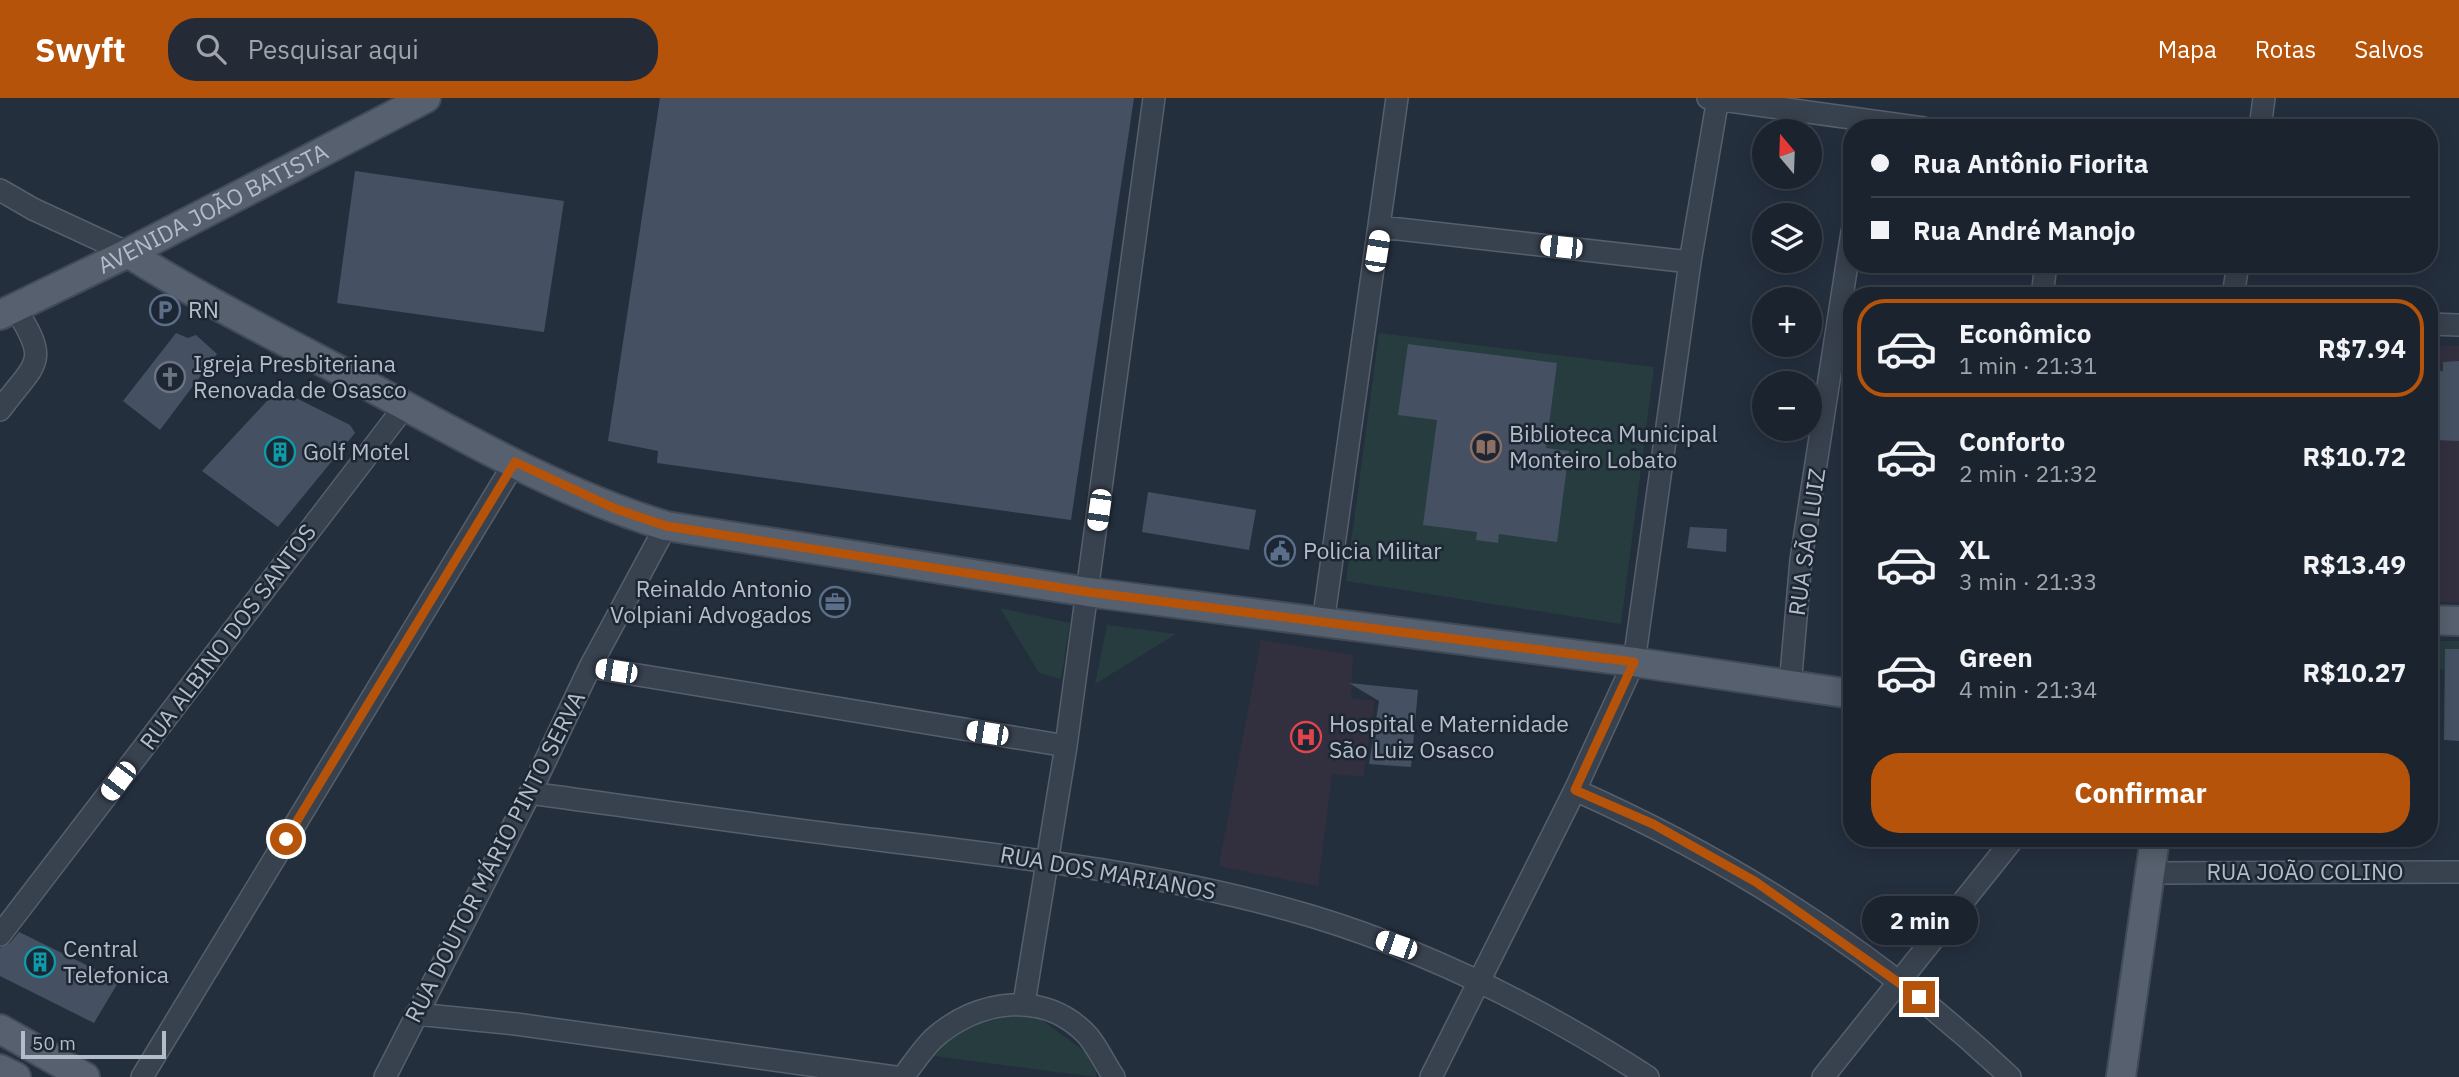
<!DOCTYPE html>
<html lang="pt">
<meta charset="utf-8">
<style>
body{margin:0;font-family:"IBM Plex Sans",sans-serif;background:#242b36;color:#f1f3f6;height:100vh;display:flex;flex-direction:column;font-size:26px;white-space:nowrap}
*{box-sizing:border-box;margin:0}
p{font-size:23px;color:#a0a4aa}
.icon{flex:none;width:38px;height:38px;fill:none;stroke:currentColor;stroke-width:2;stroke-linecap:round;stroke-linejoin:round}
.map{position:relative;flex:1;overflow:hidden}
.side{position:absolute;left:1843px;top:189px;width:595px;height:560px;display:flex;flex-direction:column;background:#1b232e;border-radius:28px;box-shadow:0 4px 18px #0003,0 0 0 2px #39404a}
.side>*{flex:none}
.hud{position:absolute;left:1843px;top:21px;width:595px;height:154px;border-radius:28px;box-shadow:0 4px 18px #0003,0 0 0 2px #39404a;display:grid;align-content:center;height:154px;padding:0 28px;background:#1b232e}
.needle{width:46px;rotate:341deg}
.fabs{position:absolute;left:1752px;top:21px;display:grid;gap:14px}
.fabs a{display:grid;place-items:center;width:70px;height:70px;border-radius:50%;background:#1b232e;box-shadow:0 4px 18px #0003,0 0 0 2px #39404a;font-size:35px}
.scale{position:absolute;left:21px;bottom:18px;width:145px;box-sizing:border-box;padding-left:7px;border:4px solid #b4bcc9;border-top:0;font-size:19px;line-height:24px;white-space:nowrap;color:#b4bcc9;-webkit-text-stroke:5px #1d2633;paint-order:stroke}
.end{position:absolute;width:32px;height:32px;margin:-16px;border:9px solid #b45309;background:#fff;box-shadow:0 0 0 4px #fff}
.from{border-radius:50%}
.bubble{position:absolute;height:49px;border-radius:24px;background:#1b232e;box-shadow:0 4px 18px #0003,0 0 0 2px #39404a;font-size:23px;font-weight:700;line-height:49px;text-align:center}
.car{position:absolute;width:21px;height:42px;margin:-21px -10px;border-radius:9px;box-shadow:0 0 5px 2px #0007;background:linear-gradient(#fff 24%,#345 0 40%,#fff 0 76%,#345 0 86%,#fff 0)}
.hud b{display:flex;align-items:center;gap:24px;height:66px;font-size:26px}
.hud b+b{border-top:2px solid #39404a}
.hud i{width:18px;height:18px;background:#f1f3f6}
ul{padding:12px 0 0;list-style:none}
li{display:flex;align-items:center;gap:21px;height:98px;margin:0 14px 10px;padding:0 14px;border:4px solid transparent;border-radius:28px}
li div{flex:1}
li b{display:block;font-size:26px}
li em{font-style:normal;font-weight:700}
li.selected{border-color:#b45309}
li>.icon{width:63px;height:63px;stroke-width:1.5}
.button{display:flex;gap:14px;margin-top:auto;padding:14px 28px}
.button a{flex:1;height:80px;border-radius:28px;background:#b45309;color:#fff;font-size:28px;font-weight:700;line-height:80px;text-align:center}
header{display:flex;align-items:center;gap:42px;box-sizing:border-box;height:98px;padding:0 35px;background:#b45309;color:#fff}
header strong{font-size:33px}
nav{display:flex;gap:38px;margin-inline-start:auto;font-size:24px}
.search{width:490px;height:63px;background:#242b36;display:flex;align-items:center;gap:18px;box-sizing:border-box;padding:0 24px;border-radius:28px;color:#a0a4aa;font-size:26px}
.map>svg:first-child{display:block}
</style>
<header>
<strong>Swyft</strong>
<div class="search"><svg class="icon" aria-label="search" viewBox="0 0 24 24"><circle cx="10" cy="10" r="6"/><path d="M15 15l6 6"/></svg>Pesquisar aqui</div>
<nav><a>Mapa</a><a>Rotas</a><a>Salvos</a></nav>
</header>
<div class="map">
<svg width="2459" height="979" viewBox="0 0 2459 979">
<rect width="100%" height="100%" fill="#242f3e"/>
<path fill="#32303f" d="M2429,248H2459V504H2429Z
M1261,542L1353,557L1351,600L1375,603L1363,679L1332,676L1318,788L1219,768Z"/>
<path fill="#263c3f" d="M1379,235L1654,269L1621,526L1346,483Z
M1000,510L1070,525L1061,581L1039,575Z
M1107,527L1176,536L1095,586Z
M2429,543H2459V571L2429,572Z
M998,915L1038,919L1095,961L1096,979L934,958L959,928Z"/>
<path fill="#455162" d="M660,0H1134L1071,422L657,365L658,353L608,343Z
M355,73L564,103L544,234L337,205Z
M176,235L188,240L196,237L217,256L160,332L123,303Z
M1408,246L1557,265L1546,350L1569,353L1557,444L1499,436L1498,445L1476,442L1477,434L1423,427L1437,322L1398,317Z
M2459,263V343L2433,342L2430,274L2443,273V264Z
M278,291L350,327L355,335L278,429L202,373Z
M1148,394L1256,412L1249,452L1142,434Z
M1690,429L1727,431L1726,454L1687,450Z
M2445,551H2459V643L2444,642Z
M1349,585L1418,592L1411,669L1369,666L1379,603Z
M19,834L119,883L94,925L0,878V850L10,845Z"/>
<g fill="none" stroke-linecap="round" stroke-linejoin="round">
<g stroke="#565f6c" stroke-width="24">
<path id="minor" d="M1708,0L1923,30
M2260,30L2264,0
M0,92L33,111L128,155
M1381,129L1690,164
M2042,198L2046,166
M2233,198L2238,166
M2429,226L2459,227
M0,312C36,263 51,266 15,210
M1323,525L1397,0
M590,569L1066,648
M1790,588L1801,462L1852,134
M1575,692C1735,763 1882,858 2010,979
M530,695C646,711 762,728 879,742C1024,760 1170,776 1311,818C1430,854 1543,911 1648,979
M2151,775L2459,774
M0,837L405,308
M1024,905L1066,648L1154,0
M416,916L516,926L895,979
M142,979L515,364
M385,979L530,695L590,569L666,428
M903,979C913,966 922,952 933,941C977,901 1045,891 1088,938C1098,950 1105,966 1114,979
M1431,979L1575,692L1634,564L1690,164L1718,0
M1823,979L2014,740"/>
</g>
<g stroke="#414a57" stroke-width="32">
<g id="major">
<path d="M128,155C204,203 285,243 365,286C461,338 561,396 666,428L1088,494L1634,564L1852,596"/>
<path id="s1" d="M0,217L128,155L426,0"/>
<path d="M2429,522L2459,523"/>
<path d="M0,931L85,979"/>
<path d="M0,971L16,979"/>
<path d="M2121,979L2155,740"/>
</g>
</g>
<use href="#minor" stroke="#38414e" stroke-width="21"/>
<use href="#major" stroke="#56606e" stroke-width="28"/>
</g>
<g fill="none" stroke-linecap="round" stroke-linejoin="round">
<path stroke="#b45309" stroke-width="9" d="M286,741L515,364L616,411L666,428L1088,494L1634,564L1575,692L1653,726L1756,784L1919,899"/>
</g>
<defs>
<g id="parking-ring" transform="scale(1.575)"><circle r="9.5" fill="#1d2633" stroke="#5c6f8a" stroke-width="1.5"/><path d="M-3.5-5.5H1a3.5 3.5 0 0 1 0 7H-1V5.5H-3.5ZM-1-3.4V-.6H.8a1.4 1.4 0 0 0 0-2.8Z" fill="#5c6f8a"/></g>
<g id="church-ring" transform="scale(1.575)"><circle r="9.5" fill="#1d2633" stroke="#6b7280" stroke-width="1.5"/><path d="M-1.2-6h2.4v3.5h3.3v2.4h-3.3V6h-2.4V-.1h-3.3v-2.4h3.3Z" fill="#6b7280"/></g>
<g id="library-ring" transform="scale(1.575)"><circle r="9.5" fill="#1d2633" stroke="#8d6e63" stroke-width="1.5"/><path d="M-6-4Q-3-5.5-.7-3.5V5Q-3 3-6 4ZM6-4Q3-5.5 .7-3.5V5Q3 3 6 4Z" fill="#8d6e63"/></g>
<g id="building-ring" transform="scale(1.575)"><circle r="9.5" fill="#1d2633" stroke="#0f9aa8" stroke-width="1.5"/><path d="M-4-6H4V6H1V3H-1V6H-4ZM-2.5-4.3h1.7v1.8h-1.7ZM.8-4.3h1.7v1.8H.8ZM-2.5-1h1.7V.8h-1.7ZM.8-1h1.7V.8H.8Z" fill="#0f9aa8"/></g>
<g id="civic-ring" transform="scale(1.575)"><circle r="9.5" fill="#1d2633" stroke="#5c6f8a" stroke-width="1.5"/><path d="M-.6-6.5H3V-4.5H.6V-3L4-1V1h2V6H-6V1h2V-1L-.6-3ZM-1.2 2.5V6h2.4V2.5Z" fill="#5c6f8a"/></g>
<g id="office-ring" transform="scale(1.575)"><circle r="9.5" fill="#1d2633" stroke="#5c6f8a" stroke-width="1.5"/><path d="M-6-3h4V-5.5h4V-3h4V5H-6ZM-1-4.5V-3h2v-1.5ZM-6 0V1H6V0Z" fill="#5c6f8a"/></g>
<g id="hospital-ring" transform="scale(1.575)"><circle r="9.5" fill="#1d2633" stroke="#e0444e" stroke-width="1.5"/><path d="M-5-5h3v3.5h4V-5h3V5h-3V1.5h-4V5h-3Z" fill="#e0444e"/></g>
</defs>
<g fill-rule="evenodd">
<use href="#parking-ring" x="165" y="212"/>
<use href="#church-ring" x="170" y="279"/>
<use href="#library-ring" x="1486" y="349"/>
<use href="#building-ring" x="280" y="354"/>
<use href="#civic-ring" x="1280" y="453"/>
<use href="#office-ring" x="835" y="504"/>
<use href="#hospital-ring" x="1306" y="639"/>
<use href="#building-ring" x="40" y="864"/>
</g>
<g text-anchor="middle" stroke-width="5" stroke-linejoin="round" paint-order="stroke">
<g font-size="23" fill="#b4bcc9" stroke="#1d2633">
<text dy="8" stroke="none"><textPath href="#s1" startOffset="238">AVENIDA JOÃO BATISTA</textPath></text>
<text transform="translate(1807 444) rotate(-82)" y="8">RUA SÃO LUIZ</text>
<text transform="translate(228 539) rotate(-53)" y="8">RUA ALBINO DOS SANTOS</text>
<text transform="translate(495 759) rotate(-63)" y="8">RUA DOUTOR MÁRIO PINTO SERVA</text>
<text x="2305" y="782">RUA JOÃO COLINO</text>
<text transform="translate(1108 775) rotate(10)" y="8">RUA DOS MARIANOS</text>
</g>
<g font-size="23" fill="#b4bcc9" stroke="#1d2633" text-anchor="start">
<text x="188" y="220">RN</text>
<text x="193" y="274">Igreja Presbiteriana<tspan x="193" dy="26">Renovada de Osasco</tspan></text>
<text x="1509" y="344">Biblioteca Municipal<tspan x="1509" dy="26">Monteiro Lobato</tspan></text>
<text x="303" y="362">Golf Motel</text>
<text x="1303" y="461">Policia Militar</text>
<text x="812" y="499" text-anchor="end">Reinaldo Antonio<tspan x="812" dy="26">Volpiani Advogados</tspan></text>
<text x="1329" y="634">Hospital e Maternidade<tspan x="1329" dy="26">São Luiz Osasco</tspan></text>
<text x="63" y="859">Central<tspan x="63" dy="26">Telefonica</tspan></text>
</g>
</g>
</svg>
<div class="fabs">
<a><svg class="needle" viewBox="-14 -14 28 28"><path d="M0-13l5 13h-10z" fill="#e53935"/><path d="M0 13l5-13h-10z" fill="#a0a4aa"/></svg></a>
<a><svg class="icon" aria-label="layers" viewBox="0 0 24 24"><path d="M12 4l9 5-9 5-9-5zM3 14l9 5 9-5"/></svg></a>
<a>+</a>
<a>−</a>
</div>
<div class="scale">50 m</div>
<i class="end from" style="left:286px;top:741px"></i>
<i class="end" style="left:1919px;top:899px"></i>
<div class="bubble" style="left:1862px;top:798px;width:116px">2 min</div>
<i class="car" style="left:1561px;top:149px;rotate:276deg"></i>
<i class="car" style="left:1377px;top:153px;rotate:9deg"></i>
<i class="car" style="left:1099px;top:412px;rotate:188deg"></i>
<i class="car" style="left:616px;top:573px;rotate:279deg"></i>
<i class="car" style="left:987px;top:635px;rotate:279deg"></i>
<i class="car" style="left:118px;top:683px;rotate:217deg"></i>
<i class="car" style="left:1396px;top:847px;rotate:289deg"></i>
<div class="hud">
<b><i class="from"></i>Rua Antônio Fiorita</b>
<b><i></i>Rua André Manojo</b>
</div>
<section class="side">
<ul>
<li class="selected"><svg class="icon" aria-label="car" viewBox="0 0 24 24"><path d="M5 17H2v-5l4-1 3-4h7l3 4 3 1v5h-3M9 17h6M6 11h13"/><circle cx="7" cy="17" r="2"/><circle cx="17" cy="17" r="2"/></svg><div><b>Econômico</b><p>1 min · 21:31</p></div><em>R$7.94</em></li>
<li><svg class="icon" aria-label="car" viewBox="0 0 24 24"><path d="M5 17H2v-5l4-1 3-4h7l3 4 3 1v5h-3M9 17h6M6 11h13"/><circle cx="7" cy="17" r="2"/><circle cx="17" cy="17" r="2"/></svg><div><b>Conforto</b><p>2 min · 21:32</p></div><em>R$10.72</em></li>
<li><svg class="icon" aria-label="car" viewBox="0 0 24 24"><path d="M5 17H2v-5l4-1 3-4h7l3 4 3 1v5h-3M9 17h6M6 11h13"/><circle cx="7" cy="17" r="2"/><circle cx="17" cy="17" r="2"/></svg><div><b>XL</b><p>3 min · 21:33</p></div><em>R$13.49</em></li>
<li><svg class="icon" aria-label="car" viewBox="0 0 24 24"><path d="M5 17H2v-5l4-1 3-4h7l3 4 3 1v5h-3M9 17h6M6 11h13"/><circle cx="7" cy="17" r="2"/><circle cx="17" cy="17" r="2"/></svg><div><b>Green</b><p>4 min · 21:34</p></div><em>R$10.27</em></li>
</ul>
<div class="button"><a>Confirmar</a></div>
</section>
</div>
